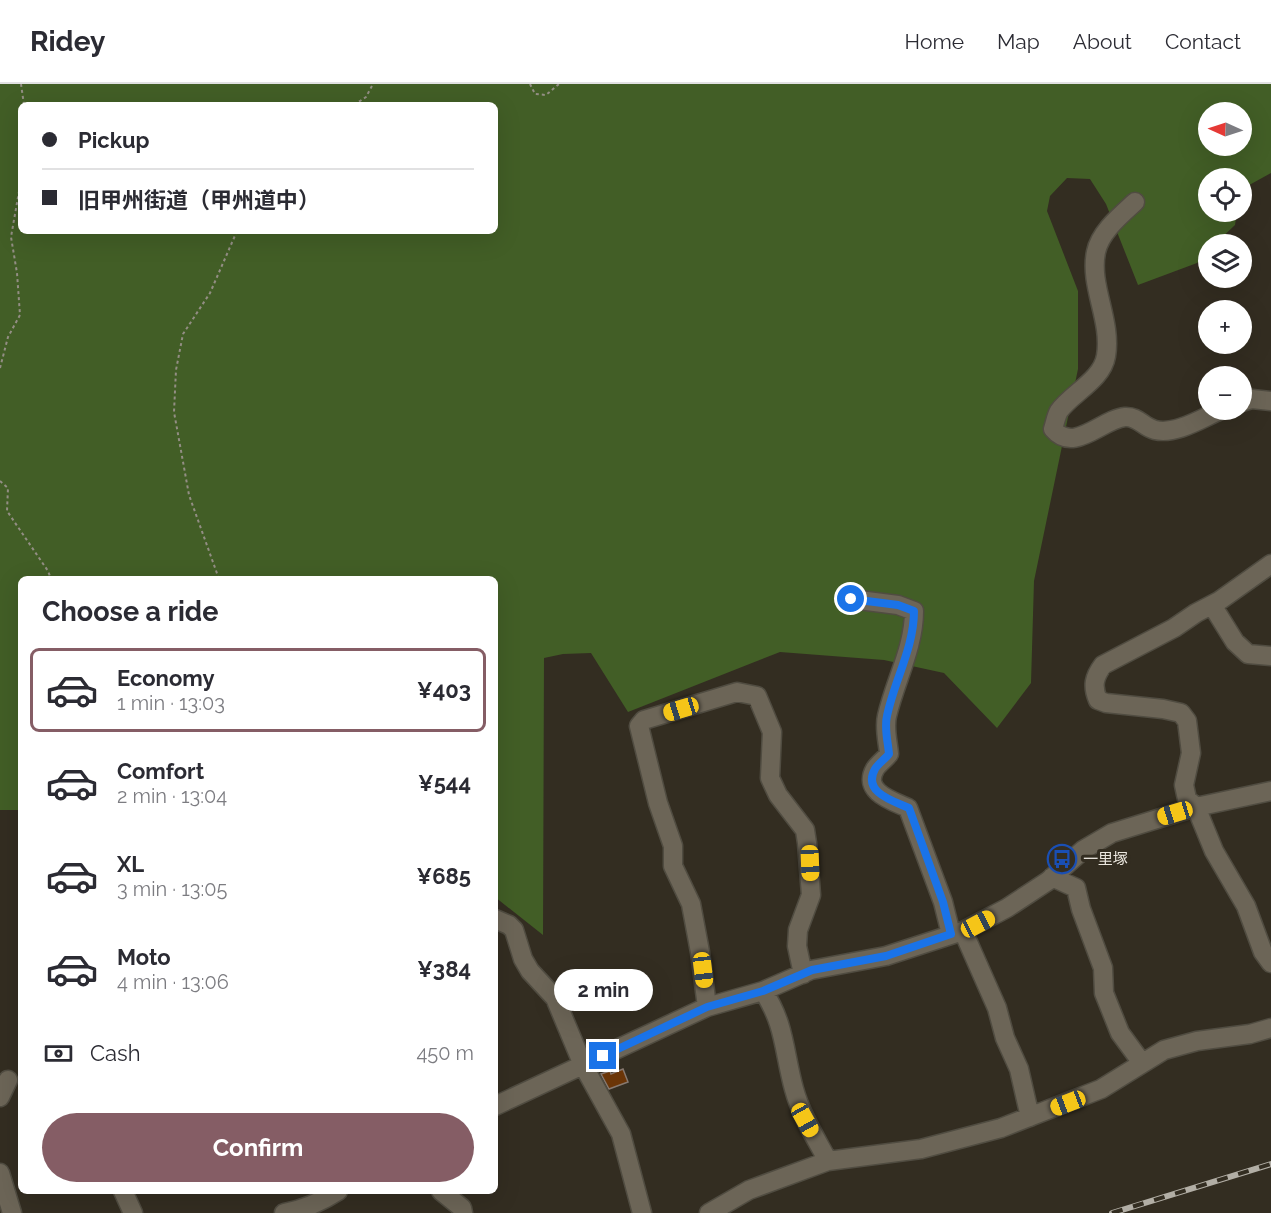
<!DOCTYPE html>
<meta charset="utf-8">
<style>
body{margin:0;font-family:Raleway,"Noto Sans JP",sans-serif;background:#f2f2f3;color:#2b2b33;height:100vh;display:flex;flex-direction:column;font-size:22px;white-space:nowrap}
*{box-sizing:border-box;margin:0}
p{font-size:20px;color:#7c7c81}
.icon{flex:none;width:33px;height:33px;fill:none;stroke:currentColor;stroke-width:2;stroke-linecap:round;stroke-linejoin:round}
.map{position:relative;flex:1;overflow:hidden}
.side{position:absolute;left:18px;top:492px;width:480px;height:618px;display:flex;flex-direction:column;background:#fff;border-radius:9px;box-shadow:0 6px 24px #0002}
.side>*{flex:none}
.guide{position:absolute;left:18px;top:18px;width:480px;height:132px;border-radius:9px;box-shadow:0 6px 24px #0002;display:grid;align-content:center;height:132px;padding:0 24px;background:#fff}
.needle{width:39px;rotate:273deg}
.tools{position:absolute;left:1198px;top:18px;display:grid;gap:12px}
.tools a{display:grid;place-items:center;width:54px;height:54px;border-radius:50%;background:#fff;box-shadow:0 6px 24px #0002;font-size:30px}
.end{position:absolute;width:27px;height:27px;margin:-14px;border:8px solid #1a73e8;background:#fff;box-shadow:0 0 0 3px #fff}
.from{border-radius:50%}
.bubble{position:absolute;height:42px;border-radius:21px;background:#fff;box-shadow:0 6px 24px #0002;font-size:20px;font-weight:700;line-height:42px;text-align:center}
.car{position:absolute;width:18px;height:36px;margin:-18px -9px;border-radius:8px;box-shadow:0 0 4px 2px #0007;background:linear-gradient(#f5c518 24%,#345 0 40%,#f5c518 0 76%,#345 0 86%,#f5c518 0)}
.guide b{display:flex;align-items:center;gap:21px;height:57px;font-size:22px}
.guide b+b{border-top:2px solid #e1e1e2}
.guide i{width:15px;height:15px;background:#2b2b33}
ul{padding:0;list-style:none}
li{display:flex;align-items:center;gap:18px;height:84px;margin:0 12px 9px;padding:0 12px;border:3px solid transparent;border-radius:9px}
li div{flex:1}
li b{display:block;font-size:22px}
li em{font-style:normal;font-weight:700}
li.on{border-color:#855d65}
li>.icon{width:54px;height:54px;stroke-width:1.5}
h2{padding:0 24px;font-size:27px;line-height:72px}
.pay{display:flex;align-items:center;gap:15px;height:66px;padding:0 24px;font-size:22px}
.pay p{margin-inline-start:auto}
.cta{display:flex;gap:12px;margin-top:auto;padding:12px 24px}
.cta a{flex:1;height:69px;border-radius:36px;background:#855d65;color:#fff;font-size:24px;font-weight:700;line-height:69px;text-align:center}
header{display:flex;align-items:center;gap:36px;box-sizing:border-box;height:84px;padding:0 30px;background:#fff;border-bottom:2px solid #e1e1e2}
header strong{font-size:28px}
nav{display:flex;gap:33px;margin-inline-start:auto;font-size:21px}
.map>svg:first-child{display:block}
</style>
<header>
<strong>Ridey</strong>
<nav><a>Home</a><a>Map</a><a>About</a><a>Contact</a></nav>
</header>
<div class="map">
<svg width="1271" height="1129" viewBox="0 0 1271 1129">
<rect width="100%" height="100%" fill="#332d21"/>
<path fill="#425e26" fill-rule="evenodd" d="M0,0H1271V89L1242,105V94H1209V128H1237L1235,141L1215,160H1209V167L1197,179L1138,201L1106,120L1090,95L1067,94L1050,112L1047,127L1078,207V285L1034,497L1031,599L997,644L944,589L884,576L780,568L628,628L591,569L563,570L544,574L543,851L495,813V495H21V726H0ZM21,21H495V147H21ZM1209,28H1242V62H1209Z"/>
<path fill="#6b3507" stroke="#877970" stroke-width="1.5" d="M623,985L628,998L609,1005L601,990L610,987L611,990Z"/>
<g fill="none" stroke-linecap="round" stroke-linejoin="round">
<g stroke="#504c41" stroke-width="21">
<path id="minor" d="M1135,118C1121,131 1100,148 1096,168C1089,202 1112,236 1106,272C1102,296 1072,309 1059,327C1056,332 1055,339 1053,345C1074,370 1102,335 1125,333C1138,332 1143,343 1155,346C1176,351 1202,334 1221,326
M1242,318L1252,315L1271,317
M1271,480L1219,517L1196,529L1174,544L1103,581C1094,593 1092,602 1098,616L1106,619L1163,625L1181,629L1187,637L1191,669L1184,701L1187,715L1196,723L1214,767L1246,822L1263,868L1271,879
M851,515L898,521L914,527C914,564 895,597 887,632C884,644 888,658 889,670C885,675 878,680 875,685C862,708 893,717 908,724L943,818L951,850
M1212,521L1235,558L1248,570L1271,572
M1052,793L1076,804L1081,825L1103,884L1104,909L1120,949L1142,979
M495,835L509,841L514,846L523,875L530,887L555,914L583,981L621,1050L642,1129
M963,847L997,924L1005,954L1019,985L1030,1033
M763,907C785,939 784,969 794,1005C801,1031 815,1053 828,1077
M707,923L700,868L691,820L673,782V762L658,719L639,642L644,636L737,608L757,612L772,648L770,694L778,711L805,746L807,759L811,811L798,846L797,862L803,890
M0,1013L8,996
M495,1022L707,923L763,907L811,886L886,872L963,847L1007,824L1048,797L1083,766L1112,749L1196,723L1271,707
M0,1089L12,1129
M123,1107L133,1129
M441,1107L462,1124L463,1129
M284,1129C305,1125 321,1118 338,1107
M709,1129L749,1106L828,1077L921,1065L1001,1044L1101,1005L1164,966L1197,957L1250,950L1271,944"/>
</g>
<path stroke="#938e84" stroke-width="2" stroke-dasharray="3 3" stroke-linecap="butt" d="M21,0L24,21
M530,0L535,10L546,11L559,0
M354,21L366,13L373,0
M0,284L8,253L20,231L17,189L11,153L21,96
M0,397L8,404L7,427L48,487L51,495
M219,495L189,411L174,328L176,286L183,250L210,209L237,147"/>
<use href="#minor" stroke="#6c6557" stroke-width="18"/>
<g stroke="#b2aea5" stroke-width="6">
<path id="rail" d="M1112,1129L1271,1080"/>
</g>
<use href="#rail" stroke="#332d21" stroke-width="4" stroke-dasharray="11" stroke-linecap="butt"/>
</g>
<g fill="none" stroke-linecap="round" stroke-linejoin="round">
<path stroke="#1a73e8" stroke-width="8" d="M603,972L707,923L763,907L812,886L886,872L951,850L943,818L909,724C893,717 862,708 875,685C878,680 885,675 889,670C888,658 884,644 887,632C894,597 914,564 914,527L898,521L851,515"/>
</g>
<defs>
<g id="bus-ring" transform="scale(1.5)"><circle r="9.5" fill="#332d21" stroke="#1a4fb4" stroke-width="1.5"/><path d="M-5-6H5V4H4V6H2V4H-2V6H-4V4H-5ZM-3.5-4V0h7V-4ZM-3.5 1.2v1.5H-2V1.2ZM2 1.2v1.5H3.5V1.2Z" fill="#1a4fb4"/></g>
</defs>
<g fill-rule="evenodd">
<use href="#bus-ring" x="1062" y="775"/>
</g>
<g text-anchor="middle" stroke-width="6" stroke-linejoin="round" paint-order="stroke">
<g font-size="15" fill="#ebe7df" stroke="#332d21" text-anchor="start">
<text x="1083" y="780">一里塚</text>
</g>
</g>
</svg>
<div class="tools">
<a><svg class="needle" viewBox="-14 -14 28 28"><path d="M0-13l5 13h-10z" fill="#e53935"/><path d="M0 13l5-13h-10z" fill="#7c7c81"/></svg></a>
<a><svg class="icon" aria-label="locate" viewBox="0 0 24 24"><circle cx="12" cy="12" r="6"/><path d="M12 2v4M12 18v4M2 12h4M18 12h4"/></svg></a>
<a><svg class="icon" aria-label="layers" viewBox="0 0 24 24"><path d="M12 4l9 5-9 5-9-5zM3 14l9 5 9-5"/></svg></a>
<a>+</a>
<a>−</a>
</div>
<i class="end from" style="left:851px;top:515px"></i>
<i class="end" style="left:603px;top:972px"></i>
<div class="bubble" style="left:554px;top:885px;width:99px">2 min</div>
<i class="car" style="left:681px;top:625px;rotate:253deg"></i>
<i class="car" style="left:1175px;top:729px;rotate:253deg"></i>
<i class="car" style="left:810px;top:779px;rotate:178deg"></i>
<i class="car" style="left:978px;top:840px;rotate:62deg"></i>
<i class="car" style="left:703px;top:886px;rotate:173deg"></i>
<i class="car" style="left:1068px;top:1019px;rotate:249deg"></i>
<i class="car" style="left:805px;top:1036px;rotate:151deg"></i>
<div class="guide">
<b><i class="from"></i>Pickup</b>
<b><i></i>旧甲州街道（甲州道中）</b>
</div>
<section class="side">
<h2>Choose a ride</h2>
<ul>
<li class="on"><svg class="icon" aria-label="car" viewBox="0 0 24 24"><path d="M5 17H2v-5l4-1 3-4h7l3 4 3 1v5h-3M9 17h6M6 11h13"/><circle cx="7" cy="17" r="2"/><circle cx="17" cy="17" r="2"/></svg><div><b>Economy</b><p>1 min · 13:03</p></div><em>¥403</em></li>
<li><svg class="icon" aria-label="car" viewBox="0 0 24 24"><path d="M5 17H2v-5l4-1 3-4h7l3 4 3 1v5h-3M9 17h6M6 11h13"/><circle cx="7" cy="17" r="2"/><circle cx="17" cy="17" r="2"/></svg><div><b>Comfort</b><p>2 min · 13:04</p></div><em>¥544</em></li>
<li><svg class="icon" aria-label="car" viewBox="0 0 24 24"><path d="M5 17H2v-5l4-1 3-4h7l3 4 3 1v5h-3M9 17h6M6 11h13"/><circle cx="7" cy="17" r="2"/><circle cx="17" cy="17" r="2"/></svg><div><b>XL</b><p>3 min · 13:05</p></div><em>¥685</em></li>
<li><svg class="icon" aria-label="car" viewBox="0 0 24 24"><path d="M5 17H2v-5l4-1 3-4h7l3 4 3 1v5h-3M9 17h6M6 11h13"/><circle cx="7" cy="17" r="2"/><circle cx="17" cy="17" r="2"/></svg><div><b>Moto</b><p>4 min · 13:06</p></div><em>¥384</em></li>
</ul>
<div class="pay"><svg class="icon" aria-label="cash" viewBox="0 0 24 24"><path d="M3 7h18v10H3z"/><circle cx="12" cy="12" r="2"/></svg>Cash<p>450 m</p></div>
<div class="cta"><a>Confirm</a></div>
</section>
</div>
